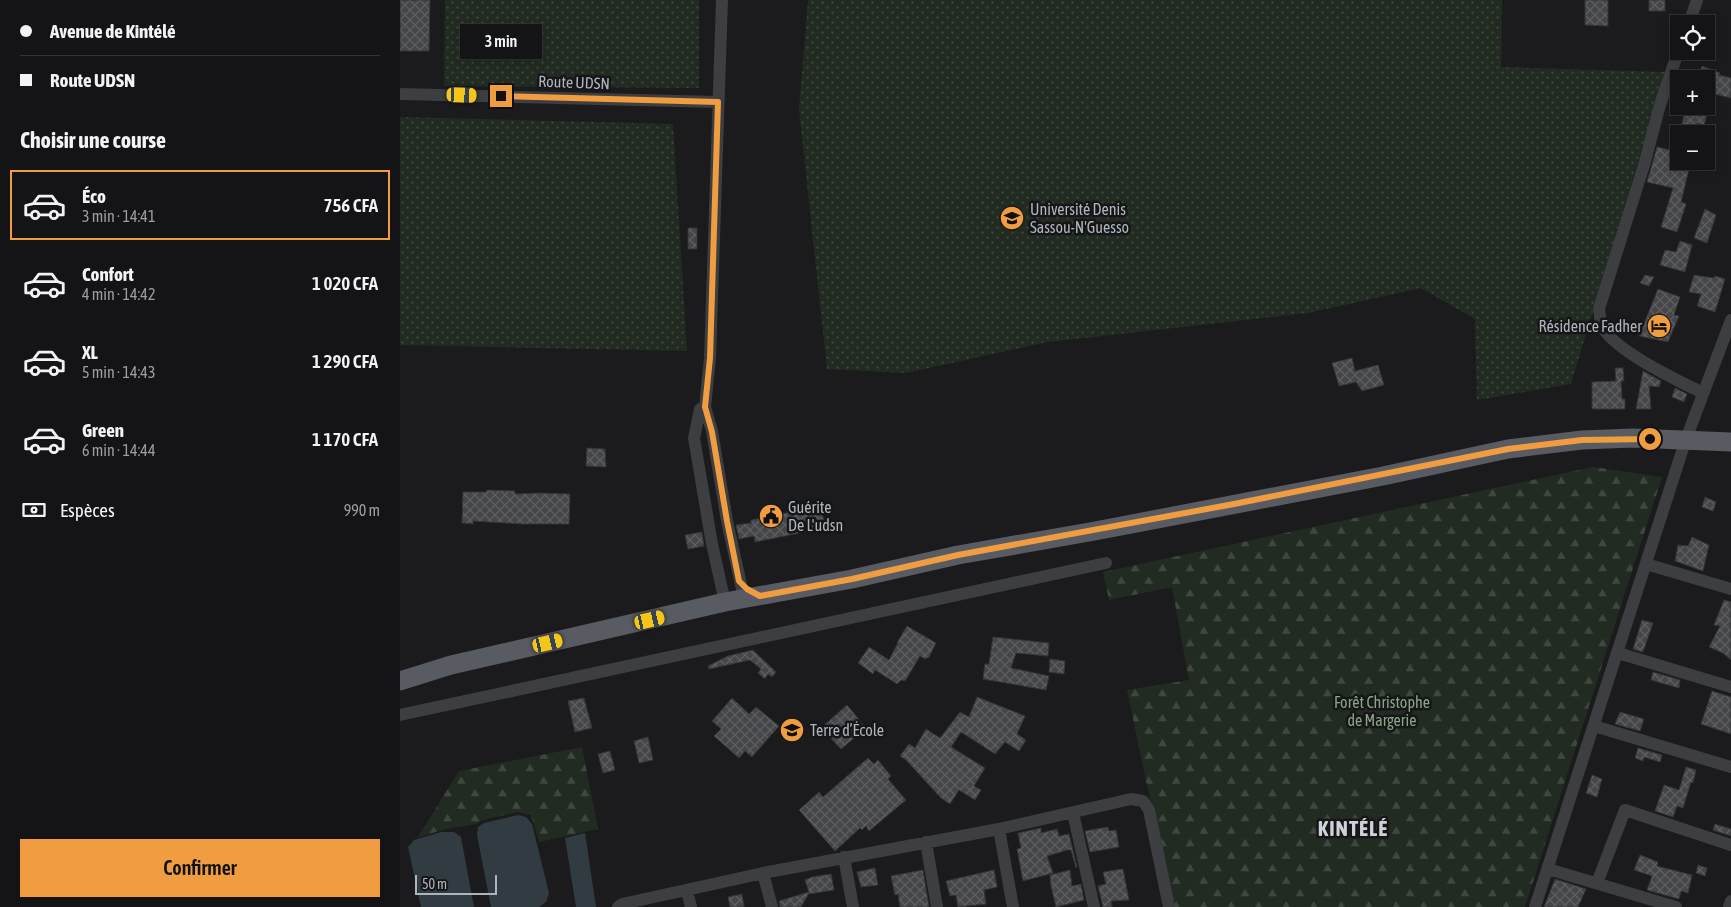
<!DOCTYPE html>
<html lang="fr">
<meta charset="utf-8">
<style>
body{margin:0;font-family:"Asap Condensed",sans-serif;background:#1d1d1f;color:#f1f3f6;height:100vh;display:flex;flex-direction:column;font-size:19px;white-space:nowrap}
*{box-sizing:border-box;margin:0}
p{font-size:16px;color:#9d9ea1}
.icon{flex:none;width:28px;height:28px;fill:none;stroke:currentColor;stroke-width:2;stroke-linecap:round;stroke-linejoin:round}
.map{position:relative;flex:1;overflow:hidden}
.side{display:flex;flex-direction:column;background:#141416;width:400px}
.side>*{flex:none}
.top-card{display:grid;align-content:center;height:110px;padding:0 20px;background:#141416}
.fabs{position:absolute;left:1270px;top:15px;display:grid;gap:10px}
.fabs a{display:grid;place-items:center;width:45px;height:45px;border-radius:0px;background:#141416;box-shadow:0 2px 8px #0003,0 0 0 1px #333335;font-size:25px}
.scale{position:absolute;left:15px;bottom:12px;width:82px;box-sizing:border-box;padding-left:5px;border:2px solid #aeb4bc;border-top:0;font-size:14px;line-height:18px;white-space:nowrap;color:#aeb4bc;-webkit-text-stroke:4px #161618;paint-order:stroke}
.end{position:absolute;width:22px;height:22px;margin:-11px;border:6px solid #ef9d40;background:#111;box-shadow:0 0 0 2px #111}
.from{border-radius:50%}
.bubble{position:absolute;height:35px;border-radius:0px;background:#141416;box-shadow:0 2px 8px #0003,0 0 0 1px #333335;font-size:16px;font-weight:600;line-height:35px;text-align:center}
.car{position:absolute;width:15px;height:30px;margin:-15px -8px;border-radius:6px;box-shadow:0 0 4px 1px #0007;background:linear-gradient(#f5c518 24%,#345 0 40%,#f5c518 0 76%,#345 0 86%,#f5c518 0)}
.top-card b{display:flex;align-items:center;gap:18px;height:48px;font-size:19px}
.top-card b+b{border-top:1px solid #333335}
.top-card i{width:12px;height:12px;background:#f1f3f6}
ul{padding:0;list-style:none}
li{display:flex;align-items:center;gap:15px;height:70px;margin:0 10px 8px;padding:0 10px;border:2px solid transparent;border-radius:0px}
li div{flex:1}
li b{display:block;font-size:19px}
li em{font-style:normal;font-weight:600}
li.active{border-color:#ef9d40}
li>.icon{width:45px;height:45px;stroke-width:1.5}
h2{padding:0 20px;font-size:22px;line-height:60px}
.pay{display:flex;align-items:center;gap:12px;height:55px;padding:0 20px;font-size:19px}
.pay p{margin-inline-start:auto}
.action{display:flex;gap:10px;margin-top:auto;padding:10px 20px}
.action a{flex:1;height:58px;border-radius:0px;background:#ef9d40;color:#111;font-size:20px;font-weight:600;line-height:58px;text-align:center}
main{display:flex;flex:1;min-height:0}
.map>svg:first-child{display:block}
</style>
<main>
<section class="side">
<div class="top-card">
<b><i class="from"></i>Avenue de Kintélé</b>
<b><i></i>Route UDSN</b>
</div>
<h2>Choisir une course</h2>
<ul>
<li class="active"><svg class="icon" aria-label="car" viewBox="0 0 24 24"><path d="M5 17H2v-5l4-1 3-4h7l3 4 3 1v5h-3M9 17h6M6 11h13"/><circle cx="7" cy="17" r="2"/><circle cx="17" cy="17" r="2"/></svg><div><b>Éco</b><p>3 min · 14:41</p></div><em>756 CFA</em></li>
<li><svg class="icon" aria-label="car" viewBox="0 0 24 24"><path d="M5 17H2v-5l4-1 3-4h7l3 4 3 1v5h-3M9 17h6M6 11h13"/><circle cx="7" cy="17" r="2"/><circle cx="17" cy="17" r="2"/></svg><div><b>Confort</b><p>4 min · 14:42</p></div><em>1 020 CFA</em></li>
<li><svg class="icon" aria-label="car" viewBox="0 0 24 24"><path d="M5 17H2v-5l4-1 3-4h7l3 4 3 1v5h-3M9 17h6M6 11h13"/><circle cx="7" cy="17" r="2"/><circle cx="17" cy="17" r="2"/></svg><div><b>XL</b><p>5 min · 14:43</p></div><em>1 290 CFA</em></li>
<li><svg class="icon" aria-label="car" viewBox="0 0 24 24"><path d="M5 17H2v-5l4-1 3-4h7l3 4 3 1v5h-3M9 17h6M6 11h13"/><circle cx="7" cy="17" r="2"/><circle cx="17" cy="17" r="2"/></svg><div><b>Green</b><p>6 min · 14:44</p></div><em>1 170 CFA</em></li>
</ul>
<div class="pay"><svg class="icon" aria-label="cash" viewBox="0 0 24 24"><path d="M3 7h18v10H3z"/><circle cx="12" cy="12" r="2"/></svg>Espèces<p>990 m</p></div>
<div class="action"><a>Confirmer</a></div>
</section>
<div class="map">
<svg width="1331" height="907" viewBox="0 0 1331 907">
<defs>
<pattern id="grass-dots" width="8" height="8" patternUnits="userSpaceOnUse" patternTransform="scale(1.25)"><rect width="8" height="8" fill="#222b22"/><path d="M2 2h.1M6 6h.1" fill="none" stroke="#404740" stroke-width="1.8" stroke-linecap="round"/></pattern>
<pattern id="forest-firs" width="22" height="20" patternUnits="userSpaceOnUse" patternTransform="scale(1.25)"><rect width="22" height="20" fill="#222b22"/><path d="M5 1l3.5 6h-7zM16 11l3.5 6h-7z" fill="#404740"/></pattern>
<pattern id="building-cross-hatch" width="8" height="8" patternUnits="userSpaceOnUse" patternTransform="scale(1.25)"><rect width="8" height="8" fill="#45464a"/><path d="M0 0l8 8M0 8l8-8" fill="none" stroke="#5d5e62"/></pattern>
</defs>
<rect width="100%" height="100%" fill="#1b1b1d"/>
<path fill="url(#grass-dots)" d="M45,0H299V88L44,86Z
M408,0H1102L1101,67L1265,72L1171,384L1077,400L1075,319L1021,288L908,313L648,342L506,373L427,369L399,109Z
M0,117L273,124L287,351L0,345Z"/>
<path fill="url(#forest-firs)" d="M1193,467L1262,477L1125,907H774L748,790L727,690L789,680L772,587L709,600L703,572Z
M182,747L198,829L139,842L131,815L118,812L82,820L77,824L46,829L18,837L59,771Z"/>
<path fill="#303c41" d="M118,815L126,817L132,824L149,893L146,902L139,907H91L77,835L78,827L84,823Z
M41,832H54L61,837L74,907H21L8,847L14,840Z
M185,833L196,907H176L165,838Z"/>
<path fill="url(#building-cross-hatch)" stroke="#353539" d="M0,0H30L29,51H0Z
M1185,0H1208V26L1185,25Z
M1249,0H1265V11H1249Z
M1302,66L1320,73L1319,75L1331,78V98L1306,92V79H1297Z
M1289,106L1308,110L1304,126L1297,123L1295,134H1280L1285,109H1288Z
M1257,147L1279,152V161H1291L1281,202L1286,204L1277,232L1261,227L1273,188L1247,182Z
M1305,209L1316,215L1307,243L1294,238Z
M288,228H297V249H288Z
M1280,241L1292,245L1285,272L1260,265L1265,250L1276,252Z
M1245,275L1254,277L1249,286L1240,283Z
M1294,275L1314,278L1315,276L1325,279L1315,312L1297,306L1301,294L1289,292Z
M1258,289L1280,297L1274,315L1279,316L1268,342L1239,336Z
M952,358L955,371L978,365L984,385L962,391L956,382L939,386L932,363Z
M1215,368H1223L1224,381H1221L1222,399H1225V409H1192V382L1216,381Z
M1243,371L1261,381L1259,387L1249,386L1251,409H1236Z
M1275,388L1287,394L1284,402L1272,397Z
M187,448L205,449L206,467L186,466Z
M87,490L115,491V494L139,493L170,494L169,524H123L73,521V524L62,523L63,492H86Z
M1305,497L1316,502L1313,511L1302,507Z
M421,506L425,528L355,542L354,536L339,539L336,525L351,523V520Z
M302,532L304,546L288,549L285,535Z
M1292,537L1309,545L1303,571L1275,561L1278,545L1288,546Z
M1324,600L1331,602V660L1323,653L1309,647L1320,626L1314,625Z
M1242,620L1253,623L1243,652L1233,649Z
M507,626L536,643L529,657L525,659L520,656L505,681L501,680L497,684L475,670L473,674L458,663L469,647L489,660L498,643H497Z
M593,637L649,643L648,656L616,653L611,668L649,676L646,690L583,679L585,664H589Z
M353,650L376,672L372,677L368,674L365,679L358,673L361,669L350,660L309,669L308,666L328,656Z
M650,659L665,661L664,674L649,672Z
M1253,672L1280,680L1279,688L1251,680Z
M1312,691L1331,697V734L1301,724Z
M577,697L625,716L617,734L626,740L619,751L605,742L595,754L561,732L551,747L585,768L574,786L581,790L575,800L559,790L550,804L541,798L506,760L500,756L509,744L515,748L526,729L540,738L560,712L569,717Z
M184,698L192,728L175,732L168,701Z
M332,698L349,714L356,707L379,726L352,757L345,751L339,758L314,736L321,729L312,721Z
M447,705L466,728L441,749L421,728Z
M1220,712L1244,719L1240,731L1215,724Z
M248,737L253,760L239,763L234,741Z
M1238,748L1262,755L1260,762L1244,757L1243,761L1235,758Z
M210,751L215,770L203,773L198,754Z
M468,758L474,764L478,760L491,776L488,779L506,800L469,831L466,826L462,830L460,828L435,851L399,810L419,792L423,797Z
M1286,767L1296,770L1293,783L1291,782L1283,808L1277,806L1273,817L1255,811L1264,785L1279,790Z
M1192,775L1202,779L1197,797L1186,793Z
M1315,824L1331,829V836L1313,830Z
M708,827L709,831L716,830L719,847L690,852L685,831Z
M641,828V833L657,829L659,836L669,834L677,867L676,868L671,850H667L647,856L653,873L623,881L617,849L621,848L618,833Z
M1240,855L1258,862L1257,866L1292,875L1288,893L1281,891L1279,899L1247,890L1252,876L1234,870Z
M1298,865L1307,868L1305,876L1296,873Z
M475,868L478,885L461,887L457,872Z
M723,869L729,900L711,901L712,907H703L698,886L706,884L703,872Z
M523,870L529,907H500L498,894L495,895L491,876Z
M594,870L597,887L584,890L586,904L558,907L556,895L550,896L546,881Z
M670,870L672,886L681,884L684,900L656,907L651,886L650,875Z
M431,874L434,890L409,894V893L401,907H380L379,901L409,892L405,880L412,877Z
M1155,879L1186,889L1178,907H1144Z
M342,894L344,907H330L328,897Z"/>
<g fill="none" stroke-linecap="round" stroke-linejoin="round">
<path stroke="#3c3e42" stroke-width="12" d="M322,0L310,358L305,407L312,431L327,521L344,598
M1289,24L1297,0
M1279,49L1260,105L1244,165L1199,309C1200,314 1200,319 1201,324C1210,349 1279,381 1303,393
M0,94L318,102
M305,407L300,409L294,438L312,544L325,602
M1246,564L1331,589
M1218,653L1331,687
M0,715L706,563
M1194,726L1331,767
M673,813L694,907
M599,829L613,907
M526,842L537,907
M444,857L453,907
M1148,869L1276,907
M363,873L372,907
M1197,883L1225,810L1331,845
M287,891L291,907
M218,907L222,904L363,873L599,829L731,799L743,801L749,810L769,907
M1135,907L1286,439L1331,320
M1329,907L1331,901"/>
<path stroke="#585b61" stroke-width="19" d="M0,681L51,665L325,602L452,579L558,555L695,531L983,476L1108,449L1182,440L1233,438L1331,442"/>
</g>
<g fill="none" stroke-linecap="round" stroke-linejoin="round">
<path stroke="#ef9d40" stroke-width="6" d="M101,96L318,102L310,358L305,407L312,432L327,521L339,581L347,589L360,596L452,579L558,555L834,504L1108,449L1182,440L1250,439"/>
</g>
<defs>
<g id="university-disc" transform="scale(1.25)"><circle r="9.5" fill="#ef9d40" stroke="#161618"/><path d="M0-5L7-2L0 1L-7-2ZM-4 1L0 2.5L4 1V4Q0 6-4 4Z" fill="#111"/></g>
<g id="hotel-disc" transform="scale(1.25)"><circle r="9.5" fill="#ef9d40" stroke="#161618"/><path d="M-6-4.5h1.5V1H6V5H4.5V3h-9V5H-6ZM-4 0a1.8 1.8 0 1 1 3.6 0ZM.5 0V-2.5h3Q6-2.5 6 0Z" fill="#111"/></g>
<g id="civic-disc" transform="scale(1.25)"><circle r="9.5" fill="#ef9d40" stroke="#161618"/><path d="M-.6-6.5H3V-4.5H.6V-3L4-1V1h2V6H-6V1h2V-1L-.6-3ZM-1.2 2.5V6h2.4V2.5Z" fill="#111"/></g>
<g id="school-disc" transform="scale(1.25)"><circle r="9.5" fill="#ef9d40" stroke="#161618"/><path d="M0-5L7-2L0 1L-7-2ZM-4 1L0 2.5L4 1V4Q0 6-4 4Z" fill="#111"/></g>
</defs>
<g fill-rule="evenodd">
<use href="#university-disc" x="612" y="218"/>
<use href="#hotel-disc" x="1259" y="326"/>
<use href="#civic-disc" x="371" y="516"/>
<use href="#school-disc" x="392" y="730"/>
</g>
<g text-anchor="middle" stroke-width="5" stroke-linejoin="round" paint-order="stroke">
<g font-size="16" fill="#aeb4bc" stroke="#161618">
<text transform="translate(174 82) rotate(2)" y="6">Route UDSN</text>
</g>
<g font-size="16" fill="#aeb4bc" stroke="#161618" text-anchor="start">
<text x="630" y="215">Université Denis<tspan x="630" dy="18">Sassou-N'Guesso</tspan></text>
<text x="1242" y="332" text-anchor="end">Résidence Fadher</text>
<text x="388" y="513">Guérite<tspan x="388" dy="18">De L'udsn</tspan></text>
<text x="410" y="736">Terre d’École</text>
</g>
<g font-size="16" fill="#88a685" stroke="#161618">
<text x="982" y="708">Forêt Christophe<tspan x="982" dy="18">de Margerie</tspan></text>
</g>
<g font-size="21" font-weight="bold" letter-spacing="1" fill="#ced2d8" stroke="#161618">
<text x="953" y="836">KINTÉLÉ</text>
</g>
</g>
</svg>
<div class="fabs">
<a><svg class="icon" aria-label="locate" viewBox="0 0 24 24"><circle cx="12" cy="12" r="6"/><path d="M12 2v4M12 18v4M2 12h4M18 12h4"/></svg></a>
<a>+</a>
<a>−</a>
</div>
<div class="scale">50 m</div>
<i class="end from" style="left:1250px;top:439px"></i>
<i class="end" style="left:101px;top:96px"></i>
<div class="bubble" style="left:60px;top:24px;width:82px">3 min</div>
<i class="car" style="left:62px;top:95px;rotate:92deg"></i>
<i class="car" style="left:250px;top:620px;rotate:77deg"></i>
<i class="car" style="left:148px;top:643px;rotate:77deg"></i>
</div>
</main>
